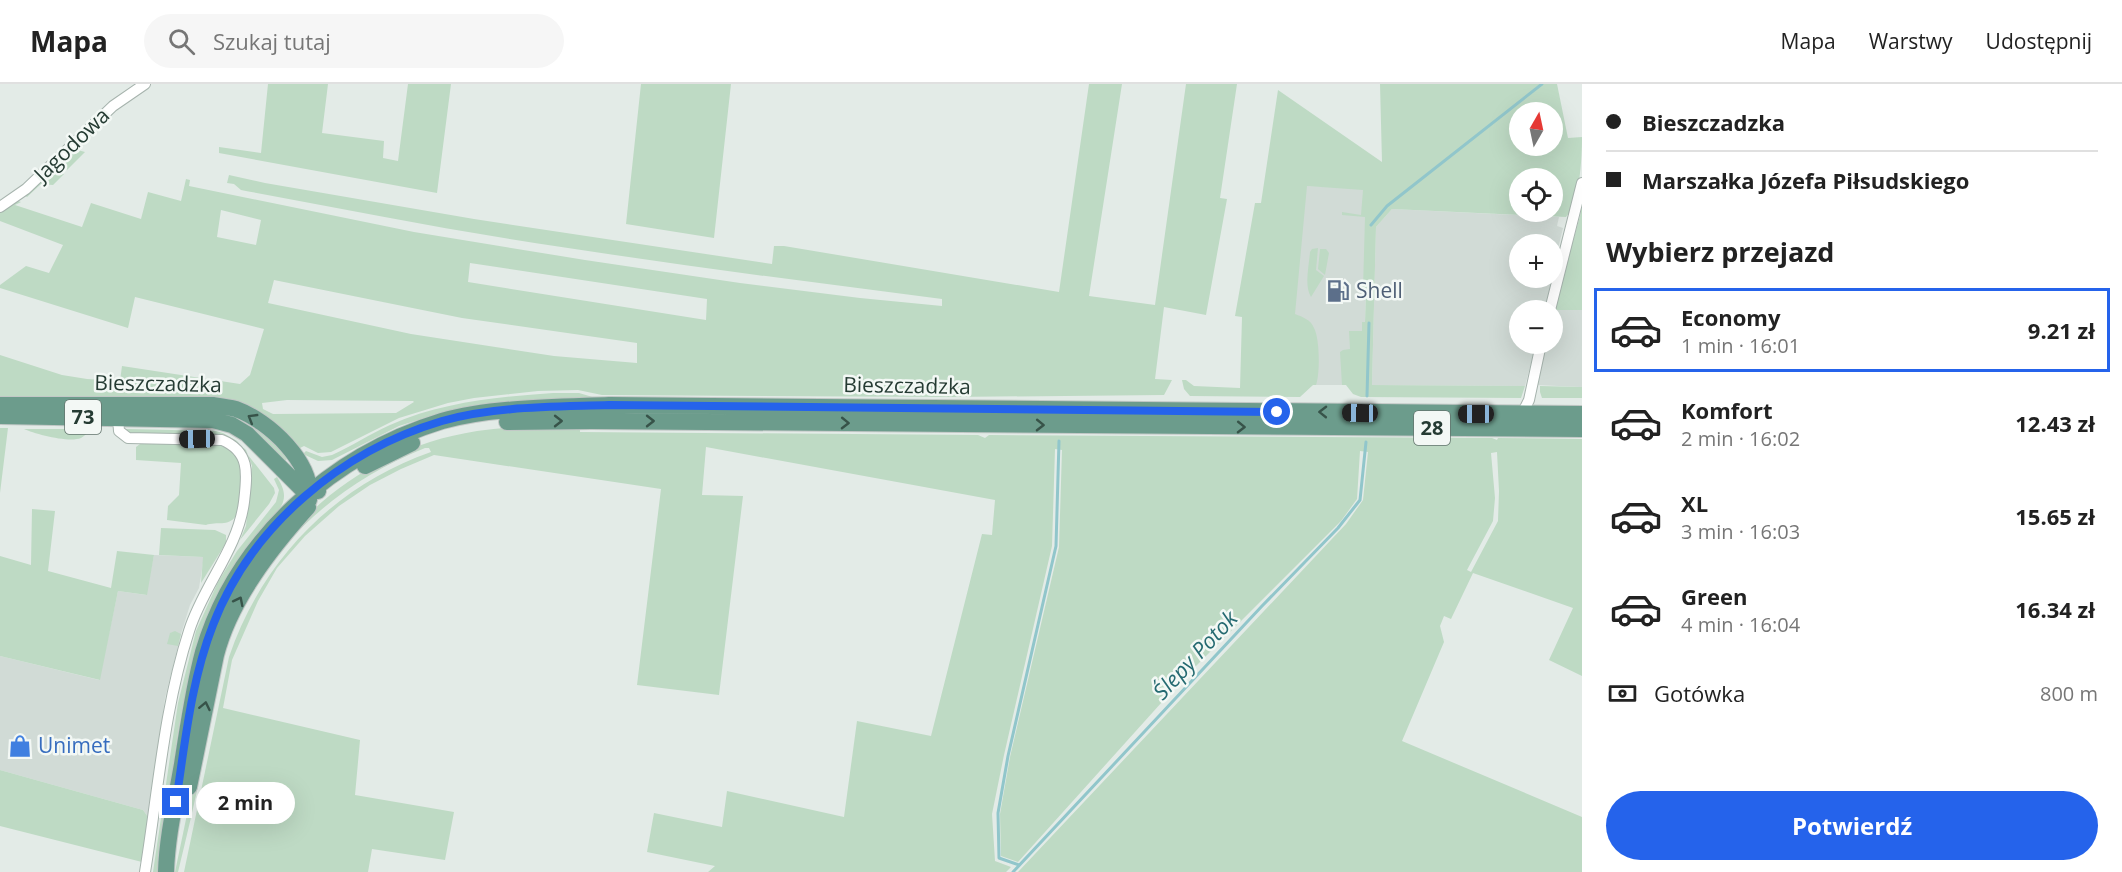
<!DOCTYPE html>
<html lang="pl">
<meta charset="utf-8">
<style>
body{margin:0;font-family:"Open Sans",sans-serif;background:#f6f6f6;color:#222;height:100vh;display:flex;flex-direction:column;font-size:22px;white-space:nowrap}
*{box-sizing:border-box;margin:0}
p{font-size:20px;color:#767676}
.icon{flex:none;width:33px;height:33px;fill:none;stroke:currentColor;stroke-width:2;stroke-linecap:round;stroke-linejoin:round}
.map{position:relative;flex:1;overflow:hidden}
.side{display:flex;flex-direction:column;background:#fff;width:540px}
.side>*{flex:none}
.hud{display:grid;align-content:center;height:132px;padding:0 24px;background:#fff}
.needle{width:39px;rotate:9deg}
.tools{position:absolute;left:1509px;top:18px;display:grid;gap:12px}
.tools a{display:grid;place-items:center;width:54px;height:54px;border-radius:50%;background:#fff;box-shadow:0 6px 24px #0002;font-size:30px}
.end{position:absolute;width:27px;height:27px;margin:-14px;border:8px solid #2563eb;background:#fff;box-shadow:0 0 0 3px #fff}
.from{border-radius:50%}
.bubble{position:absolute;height:42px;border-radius:21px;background:#fff;box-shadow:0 6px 24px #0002;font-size:20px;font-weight:700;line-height:42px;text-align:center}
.car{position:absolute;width:18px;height:36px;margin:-18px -9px;border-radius:8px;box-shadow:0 0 4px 2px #0007;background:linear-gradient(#222 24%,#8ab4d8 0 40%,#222 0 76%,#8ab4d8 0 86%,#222 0)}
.hud b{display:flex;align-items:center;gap:21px;height:57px;font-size:22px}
.hud b+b{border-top:2px solid #e0e0e0}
.hud i{width:15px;height:15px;background:#222}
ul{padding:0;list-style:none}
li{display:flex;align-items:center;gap:18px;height:84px;margin:0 12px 9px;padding:0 12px;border:3px solid transparent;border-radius:0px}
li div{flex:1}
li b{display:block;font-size:22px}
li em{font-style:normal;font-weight:700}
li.selected{border-color:#2563eb}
li>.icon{width:54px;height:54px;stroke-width:1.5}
h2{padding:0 24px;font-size:27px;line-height:72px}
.pay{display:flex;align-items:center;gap:15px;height:66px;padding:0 24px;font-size:22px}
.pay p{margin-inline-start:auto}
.button{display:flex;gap:12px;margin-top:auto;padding:12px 24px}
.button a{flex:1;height:69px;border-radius:36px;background:#2563eb;color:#fff;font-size:24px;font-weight:700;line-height:69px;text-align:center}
header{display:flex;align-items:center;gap:36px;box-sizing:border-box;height:84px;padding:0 30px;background:#fff;border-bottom:2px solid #e0e0e0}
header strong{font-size:28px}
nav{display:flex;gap:33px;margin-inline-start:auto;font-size:21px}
.search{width:420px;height:54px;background:#f6f6f6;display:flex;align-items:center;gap:15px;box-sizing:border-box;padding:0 21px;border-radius:33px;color:#767676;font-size:22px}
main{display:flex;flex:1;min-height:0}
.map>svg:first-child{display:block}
</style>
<header>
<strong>Mapa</strong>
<div class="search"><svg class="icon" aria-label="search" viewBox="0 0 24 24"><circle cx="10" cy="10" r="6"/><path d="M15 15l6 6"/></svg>Szukaj tutaj</div>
<nav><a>Mapa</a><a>Warstwy</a><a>Udostępnij</a></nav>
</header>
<main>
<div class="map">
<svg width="1582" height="788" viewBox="0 0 1582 788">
<rect width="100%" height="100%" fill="#e3ebe7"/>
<path fill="#d1dbd6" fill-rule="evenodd" d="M1304,102L1369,103L1363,301H1313L1292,235Z
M1392,125L1559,133L1557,142L1563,144L1555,177H1558L1545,226H1520V260H1536L1525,302L1372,301L1376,143ZM1520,160H1552V194H1520Z
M1554,226H1582V303L1536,301L1545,260H1552Z
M154,471L204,473L199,504L190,521L181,550L165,614L148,733L143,726L0,686V572L99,596L118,507L146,511Z"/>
<path fill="#bedac4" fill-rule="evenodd" d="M268,0H328L322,49L384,57L383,74L398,77L408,0H451L437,109L219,69V63L261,69Z
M641,0H731L714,154L626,140Z
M1089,0H1122L1089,212L1155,221L1186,0H1237L1220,114L1227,115L1206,231L1164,223L1155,295L1172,296L1164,311L951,313L602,311L578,306L538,307L474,314L448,319L399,334L331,368L318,369L304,362L298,365L264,333L0,313V271L62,291L87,295L120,297L122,282L240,300L250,291L264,245L135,213L128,244L0,204V201L26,182L49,189L63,161L0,137V127L15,116L21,118L15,121L82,143L91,119L141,135L148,108L181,117L186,95L190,96L189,102L414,148L585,176L740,199L860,214L942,222V215C817,199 692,183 568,164C458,148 350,126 241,106L234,100L227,99L229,91L265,99L474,135L772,180L774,162H784L1059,208ZM221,126L261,136L256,161L217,153ZM470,179L707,215L706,236L468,198ZM274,196L462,234L637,259V279L554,272L411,250L268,219ZM287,316L413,317L414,318L396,329L273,330L263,325L262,319Z
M1380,0H1557L1568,54L1582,53C1582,74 1580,118 1566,133L1392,125L1376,143L1372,301L1525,302L1521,314L1361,313L1353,310L1346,301H1342L1340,268L1343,266L1350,265L1349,247H1362V238H1365L1366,205H1363L1365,133L1342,131V128L1361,131L1363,106L1307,102L1295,230C1303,233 1311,236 1314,244C1320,255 1320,290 1316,301H1313L1300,313L1190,312L1184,305L1182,296H1186L1194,302L1240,304L1242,233L1235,232L1255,119H1261L1278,6L1382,78ZM1520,28H1552V62H1520ZM1520,94H1552V128H1520Z
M74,65L85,68L67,86L59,81Z
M52,86L64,90L53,101L41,100L27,113L24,111Z
M1582,120V226H1554L1580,132Z
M1318,164L1316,186L1324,192L1311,213C1304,202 1309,182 1310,168L1312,165Z
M1320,165H1326L1329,169L1325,191L1318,185Z
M1540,302L1582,303V314H1542L1540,308Z
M553,309H579L596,314L475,321L443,328L399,342L332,376L318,377L303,370L306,367L322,373L332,371C352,362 370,350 390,341C442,318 498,313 553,309Z
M232,331L262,348L289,373L283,379Z
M550,343L978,346V348L580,345V348L978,351L985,354L989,351L1492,354L1497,356L1498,354L1582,355V592L1549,576L1573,524L1473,489L1451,535L1444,532L1440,542L1444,558L1402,657L1582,733V788H1018L1346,440L1363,416L1368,368L1360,367L1357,415L1341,437L1180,598L1018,778L1001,772L1000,730L1010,673L1059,463L1062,366L1055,365L1052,462L1004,671L992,730L995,777L1011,783L1006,788H708L715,782L647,768L654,729L722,743L727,707L844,733L857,637L931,652L982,450L992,451L995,416L706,363L702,411L743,412L719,611L637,601L661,405L434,371L401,385L370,401L339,422L305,452L277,484L258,517L232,576L223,624L360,656L355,711L454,728L445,776L372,765L368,788H184L229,573C262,476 334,402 431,368L429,364H425C330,402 253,474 223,574C213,607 209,642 203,677C196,714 187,751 178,788H175L220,572C262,454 350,367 477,347C501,343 526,343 550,343ZM1497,368L1499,407L1498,437L1471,488L1467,486L1493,437L1495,414L1491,369Z
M0,344H8L0,409Z
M24,345H92C89,348 84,352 81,354C69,359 35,350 24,345Z
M126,345L216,347L223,349L237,357L274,404L275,409L269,420L240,456L246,442L252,382L246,366L237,358L222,350H134L129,349Z
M212,359C242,367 242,379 240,407C239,415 239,424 236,432C228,443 217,437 206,441L167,436L168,422L179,411L181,379L136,376V363L140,360Z
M277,393C282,401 286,409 283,418C279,430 259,446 251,457C235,477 222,501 212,524C176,607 173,700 159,788H153L178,619L196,547L218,498L237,467L276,418L279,406L274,395Z
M32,425L55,427L48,487L111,504L117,467L154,471L147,511L118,507L100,596L0,572V472L31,481Z
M161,444L215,446L226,451V459L201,499L203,473L159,471Z
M175,547L181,550L178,562L167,560L170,549Z
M0,686L143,726L148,733L142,778L0,742Z"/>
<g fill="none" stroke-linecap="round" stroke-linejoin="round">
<path stroke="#91c6cb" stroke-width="3" d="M1371,141L1387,122L1542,0
M1367,312L1369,239
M1019,781L999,774L998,729L1008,672L1056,462L1059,357
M1013,788L1262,522L1338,444L1360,416L1366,358"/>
<g stroke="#a6b3ad" stroke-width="12">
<path id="street" d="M0,123L26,105L113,22L145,0
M1550,226L1582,99
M118,334L119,347L128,354L222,356C251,368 247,391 244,418C238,465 203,502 189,547C164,624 158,708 145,788
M1520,334L1529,316L1541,260"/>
</g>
<g stroke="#c2c8c6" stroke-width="18">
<path id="primary" d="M0,321H213C220,322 228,323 236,325C269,337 314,379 309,416
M0,332L213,336L232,341L247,350L301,404L318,407
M507,338L592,337L1582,345
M365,382L412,359
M189,703L216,571C230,516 271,464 308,423
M166,788C167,752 176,715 182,680C188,643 193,605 203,568C236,456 331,371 442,337C491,323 557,323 609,321L1582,330"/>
</g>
<use href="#street" stroke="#fff" stroke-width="10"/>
<use href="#primary" stroke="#6c9c8c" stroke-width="16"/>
</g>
<defs><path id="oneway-chevron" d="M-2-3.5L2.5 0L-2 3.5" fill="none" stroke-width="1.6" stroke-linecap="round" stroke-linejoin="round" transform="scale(1.5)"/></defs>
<g stroke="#375349">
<use href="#oneway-chevron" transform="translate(1323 328) rotate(-179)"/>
<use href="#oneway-chevron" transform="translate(252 334) rotate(-149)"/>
<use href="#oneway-chevron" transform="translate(558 337)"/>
<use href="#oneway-chevron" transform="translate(650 337)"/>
<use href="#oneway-chevron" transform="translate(845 339) rotate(1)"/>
<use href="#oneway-chevron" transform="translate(1040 341) rotate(1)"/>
<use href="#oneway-chevron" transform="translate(1241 343) rotate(1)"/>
<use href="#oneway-chevron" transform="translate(239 517) rotate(-63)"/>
<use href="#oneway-chevron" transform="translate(205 622) rotate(-78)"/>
</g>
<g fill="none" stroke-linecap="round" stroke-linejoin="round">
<path stroke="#2563eb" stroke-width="8" d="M176,718C185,659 191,597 213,541C251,442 341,367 442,337C494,322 555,323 609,321L1277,328"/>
</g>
<defs>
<g id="fuel-bare" transform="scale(1.8)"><path d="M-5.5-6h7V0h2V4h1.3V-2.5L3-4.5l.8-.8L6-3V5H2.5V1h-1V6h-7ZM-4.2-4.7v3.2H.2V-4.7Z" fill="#5c6f8a" stroke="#f3f8f5" stroke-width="2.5" paint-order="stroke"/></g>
<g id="shop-bare" transform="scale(1.8)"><path d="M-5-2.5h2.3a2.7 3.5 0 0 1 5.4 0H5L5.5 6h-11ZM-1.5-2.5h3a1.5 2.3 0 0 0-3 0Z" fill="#3f7fe0" stroke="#f3f8f5" stroke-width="2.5" paint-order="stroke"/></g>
</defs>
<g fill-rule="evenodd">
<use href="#fuel-bare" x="1338" y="207"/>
<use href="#shop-bare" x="20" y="662"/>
</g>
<g text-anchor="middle" stroke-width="5" stroke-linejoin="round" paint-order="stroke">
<g fill="#f3f8f5" stroke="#63746d" stroke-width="1.5">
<rect x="65" y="316" width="36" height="34" rx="4.5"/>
<rect x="1414" y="327" width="36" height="34" rx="4.5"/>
</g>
<g font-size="20" font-weight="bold" fill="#253b33">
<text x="83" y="340">73</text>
<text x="1432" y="351">28</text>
</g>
<g font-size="21" fill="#253b33" stroke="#f3f8f5">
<text transform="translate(72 61) rotate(-44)" y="7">Jagodowa</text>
<text transform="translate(158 300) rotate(1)" y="7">Bieszczadzka</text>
<text transform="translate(907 302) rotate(1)" y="7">Bieszczadzka</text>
</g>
<g font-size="21" fill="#4e5e75" stroke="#f3f8f5" text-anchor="start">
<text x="1356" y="214">Shell</text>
</g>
<g font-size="21" fill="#366cbe" stroke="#f3f8f5" text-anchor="start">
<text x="38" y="669">Unimet</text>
</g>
<g font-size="22" font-style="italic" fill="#256a71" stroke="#f3f8f5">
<text transform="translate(1195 571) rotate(-47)" y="8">Ślepy Potok</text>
</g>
</g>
</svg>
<div class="tools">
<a><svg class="needle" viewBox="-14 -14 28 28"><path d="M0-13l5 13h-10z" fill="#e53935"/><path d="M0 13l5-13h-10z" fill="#767676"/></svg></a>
<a><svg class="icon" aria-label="locate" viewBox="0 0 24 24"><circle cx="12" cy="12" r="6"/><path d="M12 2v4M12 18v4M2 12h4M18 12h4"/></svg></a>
<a>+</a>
<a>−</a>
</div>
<i class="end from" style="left:1277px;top:328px"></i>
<i class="end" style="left:176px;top:718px"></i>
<div class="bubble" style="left:196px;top:698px;width:99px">2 min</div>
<i class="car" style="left:1360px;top:329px;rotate:271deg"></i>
<i class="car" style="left:1476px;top:330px;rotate:270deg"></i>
<i class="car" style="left:197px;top:355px;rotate:269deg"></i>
</div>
<section class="side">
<div class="hud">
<b><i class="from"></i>Bieszczadzka</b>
<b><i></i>Marszałka Józefa Piłsudskiego</b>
</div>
<h2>Wybierz przejazd</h2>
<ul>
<li class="selected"><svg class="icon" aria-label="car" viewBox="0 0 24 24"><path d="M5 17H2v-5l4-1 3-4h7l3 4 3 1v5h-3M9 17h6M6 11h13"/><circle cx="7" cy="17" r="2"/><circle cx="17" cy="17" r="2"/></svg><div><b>Economy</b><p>1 min · 16:01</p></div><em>9.21 zł</em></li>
<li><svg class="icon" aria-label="car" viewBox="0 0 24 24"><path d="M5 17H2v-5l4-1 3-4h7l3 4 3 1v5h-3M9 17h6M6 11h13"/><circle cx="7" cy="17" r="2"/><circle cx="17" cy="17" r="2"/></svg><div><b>Komfort</b><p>2 min · 16:02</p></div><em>12.43 zł</em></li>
<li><svg class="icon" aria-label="car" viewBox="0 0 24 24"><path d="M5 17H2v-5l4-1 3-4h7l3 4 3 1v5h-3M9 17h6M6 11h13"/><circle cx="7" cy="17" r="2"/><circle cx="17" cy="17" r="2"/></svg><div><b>XL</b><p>3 min · 16:03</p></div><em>15.65 zł</em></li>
<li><svg class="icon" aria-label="car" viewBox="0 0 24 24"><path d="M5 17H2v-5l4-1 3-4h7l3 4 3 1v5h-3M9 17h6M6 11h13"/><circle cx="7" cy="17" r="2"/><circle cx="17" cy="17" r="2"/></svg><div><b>Green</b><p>4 min · 16:04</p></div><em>16.34 zł</em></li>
</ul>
<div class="pay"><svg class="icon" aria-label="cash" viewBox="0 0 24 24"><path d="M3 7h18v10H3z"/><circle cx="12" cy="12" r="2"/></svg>Gotówka<p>800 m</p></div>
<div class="button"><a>Potwierdź</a></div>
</section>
</main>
